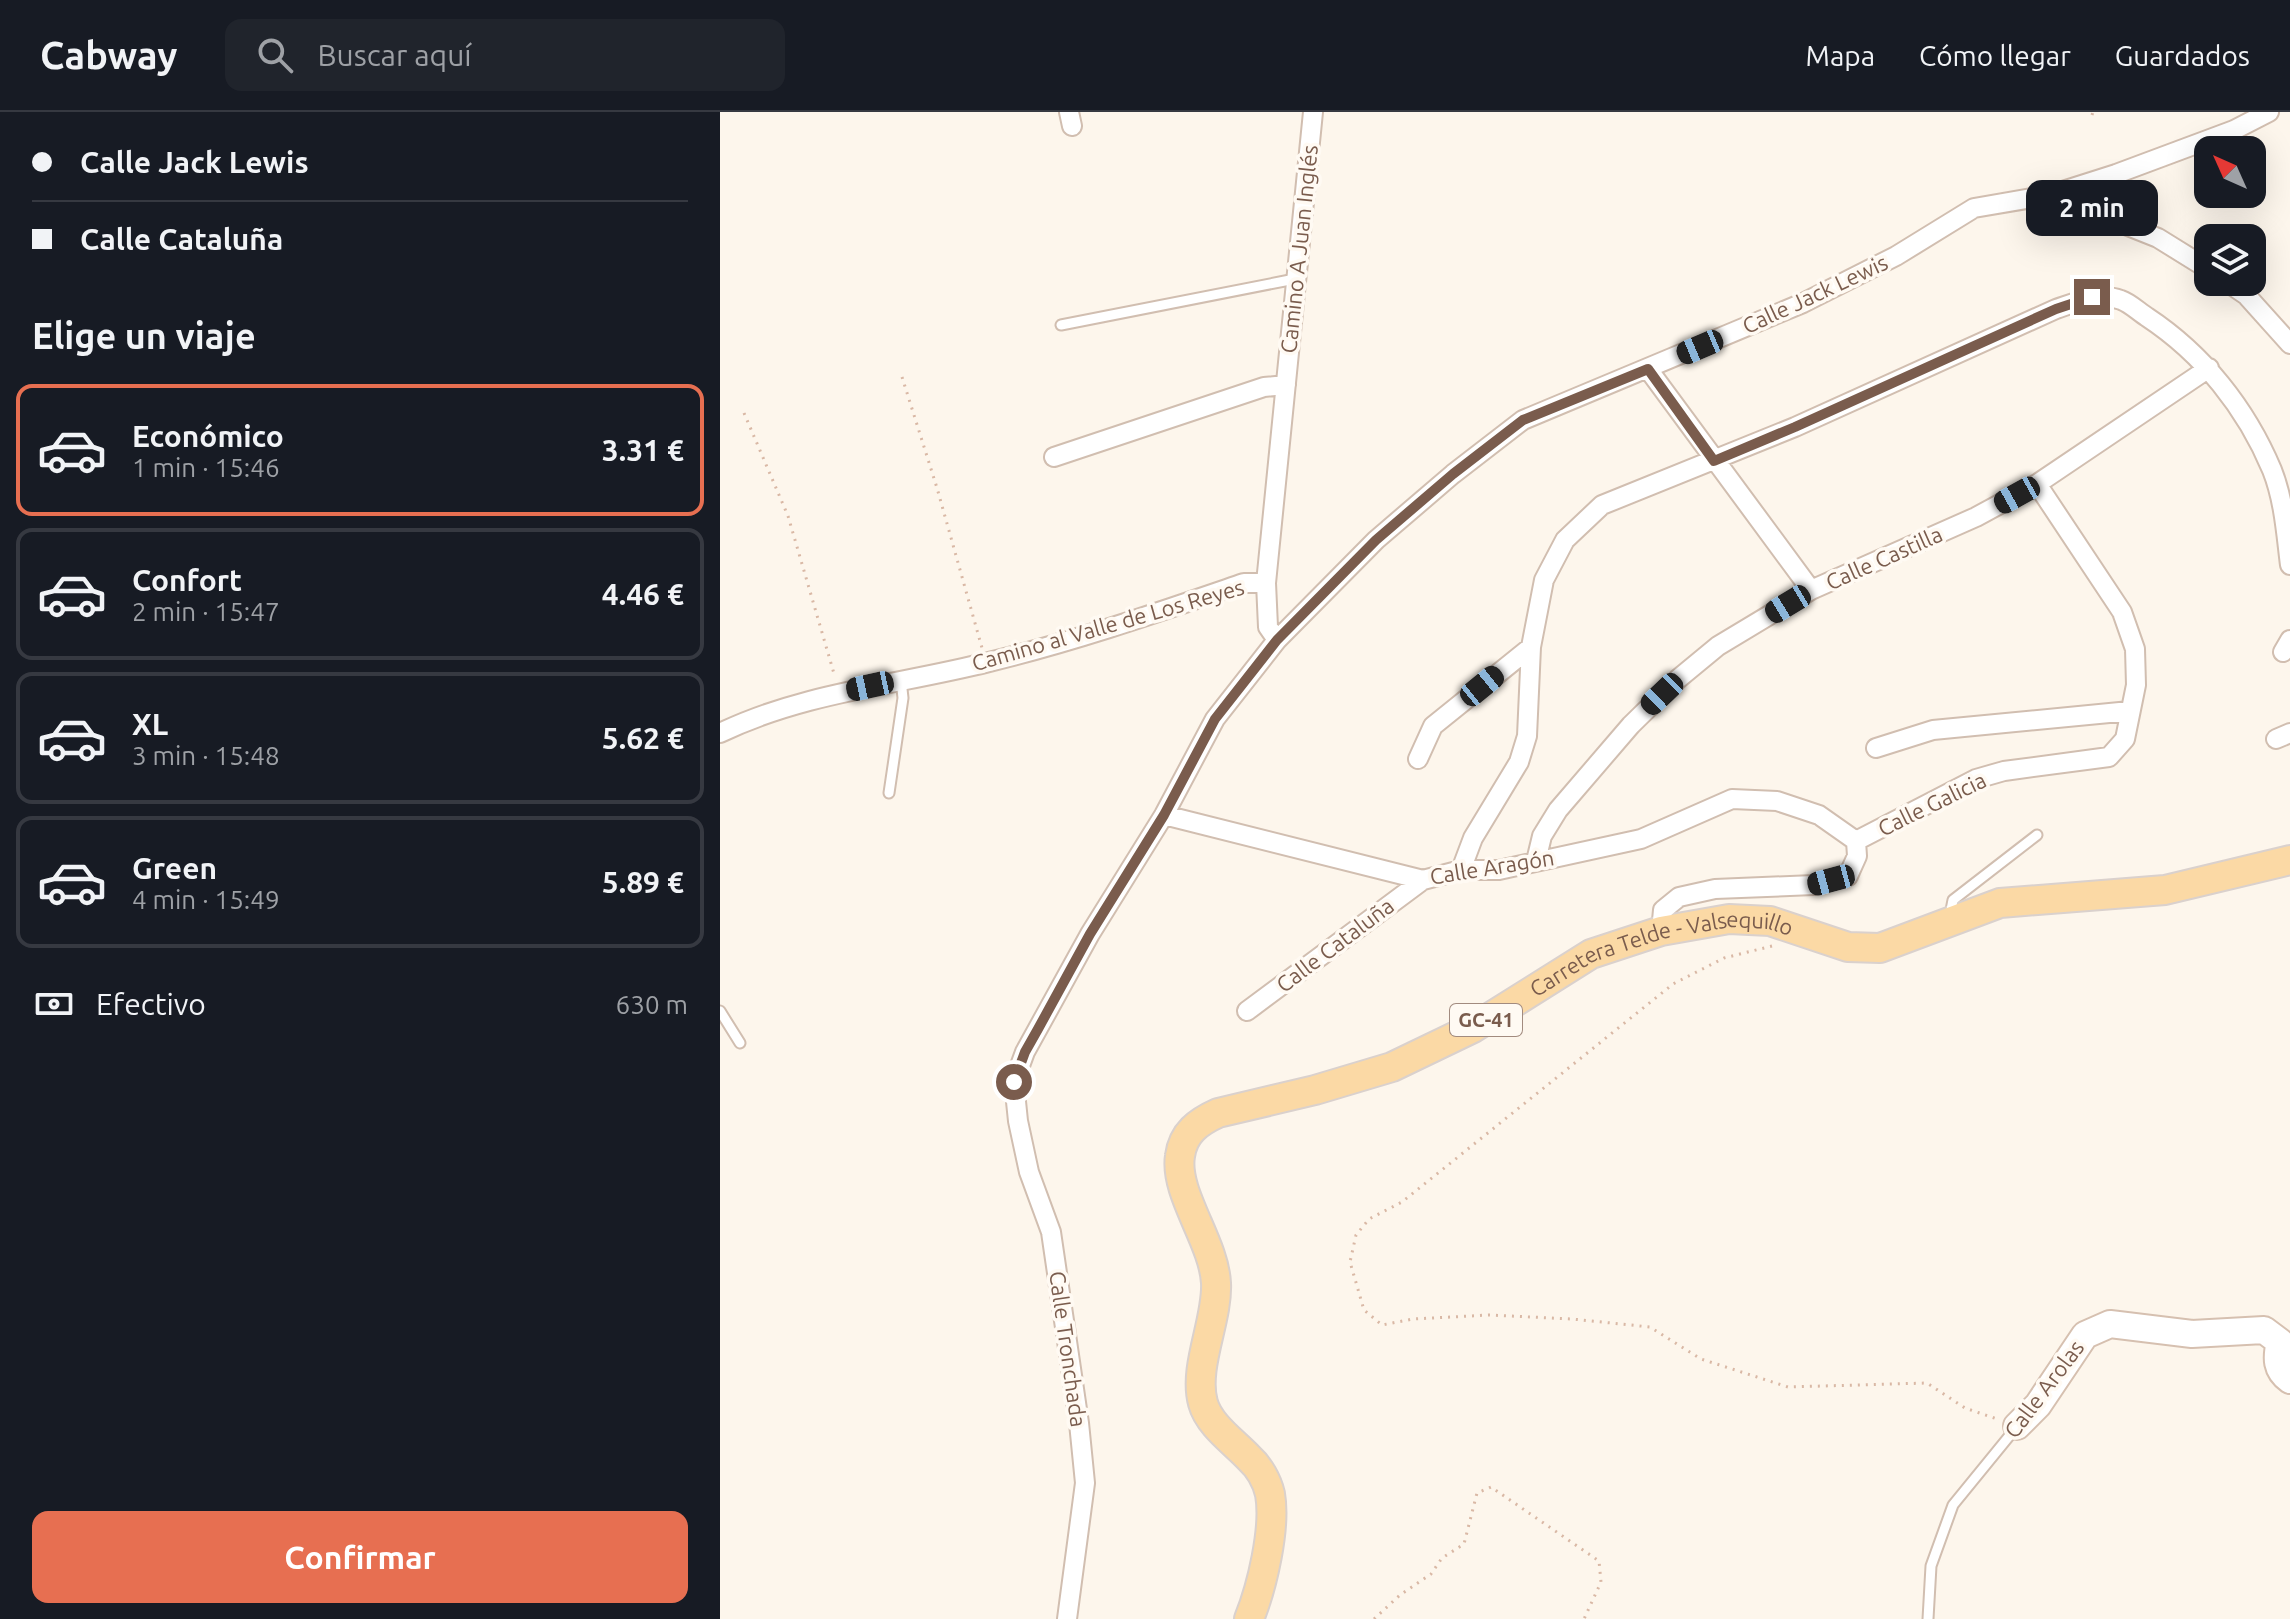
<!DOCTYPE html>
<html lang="es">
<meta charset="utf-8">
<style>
body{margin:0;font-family:Ubuntu,sans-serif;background:#20242c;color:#f1f3f6;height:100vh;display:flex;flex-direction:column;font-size:30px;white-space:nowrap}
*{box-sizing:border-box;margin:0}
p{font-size:26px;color:#9ea1a6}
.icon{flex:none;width:44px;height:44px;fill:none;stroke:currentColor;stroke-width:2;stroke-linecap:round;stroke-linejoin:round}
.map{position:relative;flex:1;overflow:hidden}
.side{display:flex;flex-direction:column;background:#171b24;width:720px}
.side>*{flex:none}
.top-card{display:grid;align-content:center;height:176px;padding:0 32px;background:#171b24}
.needle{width:52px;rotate:315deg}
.buttons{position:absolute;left:1474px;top:24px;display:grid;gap:16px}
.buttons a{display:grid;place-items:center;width:72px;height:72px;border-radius:16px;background:#171b24;box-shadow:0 8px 32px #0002;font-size:40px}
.end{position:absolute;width:36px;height:36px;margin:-18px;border:10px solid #7a5c4d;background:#fff;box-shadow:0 0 0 4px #fff}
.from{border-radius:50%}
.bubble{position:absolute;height:56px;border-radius:16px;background:#171b24;box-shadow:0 8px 32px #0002;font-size:26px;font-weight:700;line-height:56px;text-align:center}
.car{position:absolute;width:24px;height:48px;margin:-24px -12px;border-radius:10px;box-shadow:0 0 6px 2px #0007;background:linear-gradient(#222 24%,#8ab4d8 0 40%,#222 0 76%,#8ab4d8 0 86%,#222 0)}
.top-card b{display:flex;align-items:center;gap:28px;height:76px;font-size:30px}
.top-card b+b{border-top:2px solid #363941}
.top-card i{width:20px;height:20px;background:#f1f3f6}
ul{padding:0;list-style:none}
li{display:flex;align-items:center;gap:24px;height:132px;margin:0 16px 12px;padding:0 16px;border:4px solid #363941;border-radius:16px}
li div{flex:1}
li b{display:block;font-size:30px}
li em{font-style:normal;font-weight:700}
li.active{border-color:#e76f51}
li>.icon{width:72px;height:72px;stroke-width:1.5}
h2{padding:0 32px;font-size:36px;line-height:96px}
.pay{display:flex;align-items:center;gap:20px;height:88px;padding:0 32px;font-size:30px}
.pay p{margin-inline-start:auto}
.cta{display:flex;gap:16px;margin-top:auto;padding:16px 32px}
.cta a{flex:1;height:92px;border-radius:16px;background:#e76f51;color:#fff;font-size:32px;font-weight:700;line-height:92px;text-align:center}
header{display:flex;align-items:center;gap:48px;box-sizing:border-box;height:112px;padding:0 40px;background:#171b24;border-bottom:2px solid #363941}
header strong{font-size:38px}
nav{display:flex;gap:44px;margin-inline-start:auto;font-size:28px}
.search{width:560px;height:72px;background:#20242c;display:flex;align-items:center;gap:20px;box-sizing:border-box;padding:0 28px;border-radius:16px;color:#9ea1a6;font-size:30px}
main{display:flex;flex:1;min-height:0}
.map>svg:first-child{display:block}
</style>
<header>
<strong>Cabway</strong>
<div class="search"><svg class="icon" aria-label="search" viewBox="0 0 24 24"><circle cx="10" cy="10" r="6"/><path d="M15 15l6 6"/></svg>Buscar aquí</div>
<nav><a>Mapa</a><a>Cómo llegar</a><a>Guardados</a></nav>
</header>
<main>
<section class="side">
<div class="top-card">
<b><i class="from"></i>Calle Jack Lewis</b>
<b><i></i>Calle Cataluña</b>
</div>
<h2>Elige un viaje</h2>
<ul>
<li class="active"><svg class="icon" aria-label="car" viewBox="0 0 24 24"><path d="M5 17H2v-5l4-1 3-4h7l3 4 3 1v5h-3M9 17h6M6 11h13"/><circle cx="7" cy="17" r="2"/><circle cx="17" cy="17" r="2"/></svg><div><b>Económico</b><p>1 min · 15:46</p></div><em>3.31 €</em></li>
<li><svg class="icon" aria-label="car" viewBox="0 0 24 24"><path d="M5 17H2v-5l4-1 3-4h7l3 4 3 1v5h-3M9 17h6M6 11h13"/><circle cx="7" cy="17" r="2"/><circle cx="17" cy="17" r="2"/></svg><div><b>Confort</b><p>2 min · 15:47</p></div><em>4.46 €</em></li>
<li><svg class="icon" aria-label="car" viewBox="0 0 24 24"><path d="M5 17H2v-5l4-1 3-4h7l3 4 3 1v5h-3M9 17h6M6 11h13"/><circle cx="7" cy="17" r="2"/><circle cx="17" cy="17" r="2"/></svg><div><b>XL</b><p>3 min · 15:48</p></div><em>5.62 €</em></li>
<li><svg class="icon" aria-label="car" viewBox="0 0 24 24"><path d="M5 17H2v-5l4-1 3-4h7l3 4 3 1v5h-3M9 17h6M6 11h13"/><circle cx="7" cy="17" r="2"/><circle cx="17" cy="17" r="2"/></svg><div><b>Green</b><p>4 min · 15:49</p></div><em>5.89 €</em></li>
</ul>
<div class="pay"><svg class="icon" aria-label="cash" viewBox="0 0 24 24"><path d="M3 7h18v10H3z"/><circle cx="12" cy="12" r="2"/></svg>Efectivo<p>630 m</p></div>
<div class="cta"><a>Confirmar</a></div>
</section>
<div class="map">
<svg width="1570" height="1507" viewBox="0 0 1570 1507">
<rect width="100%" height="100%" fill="#fdf6ec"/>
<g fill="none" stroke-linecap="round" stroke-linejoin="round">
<g stroke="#d1beb0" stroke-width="13">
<path id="lane" d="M341,213L575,167
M169,681L183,586L181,568
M1230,803L1233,788L1317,723
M0,899L20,931
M1208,1507L1211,1454L1233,1393L1295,1317"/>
</g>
<g stroke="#d1beb0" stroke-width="22">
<path id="street" d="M349,0L352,14
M1330,83L1438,126L1488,157
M1507,170L1526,183L1570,232
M928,257L1091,478
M334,345L544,275L566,273
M557,528L548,515L546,471L593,0
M1563,540L1570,528
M0,621C85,580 178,573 269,550C356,529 439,500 524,471H546
M1556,627L1570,621
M1156,636L1213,618L1410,599
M698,647L713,614L811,535
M444,703L703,768L741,758H779L921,727L1012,687L1057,689L1099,703L1136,729
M1136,729L1256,667L1284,659L1389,645L1405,627L1416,573L1415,537L1402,500L1317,372
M816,749L822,724L838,698L911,613L958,567L998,534L1091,478L1256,405L1317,372L1489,256
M741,758L753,726L799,650L807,624L811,535L824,468L845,428L882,393L1075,315L1336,197C1357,190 1379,180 1401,188C1410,191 1419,200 1427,205C1483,242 1526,296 1552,358C1564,388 1566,421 1570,453
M941,819L943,798L959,785L995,777L1094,773L1128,764L1137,744L1136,729
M527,899L703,768
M347,1507L365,1371L359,1311L331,1120L309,1060L298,1009L294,970L305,940L370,822L444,703L495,607L557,528L656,428L733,362L803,308L1083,191L1176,144L1254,96L1330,83L1396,62L1514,18L1549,0"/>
</g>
<g stroke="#d6c0b0" stroke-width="30">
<path id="secondary" d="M1297,1314L1318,1293L1365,1223L1390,1212L1472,1222L1544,1218L1560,1230C1556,1246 1556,1258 1570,1268"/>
</g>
<g stroke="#dad1cd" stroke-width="32">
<g id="primary">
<path id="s1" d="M529,1507C542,1475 556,1416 550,1382C547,1369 539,1355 529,1346C514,1330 489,1313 483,1291C473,1255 498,1208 496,1171C494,1130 454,1081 460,1044C463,1021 478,1010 498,1001L595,978L672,955L753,916L871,842L941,819L1009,807L1050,809L1128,835L1160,836L1280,791L1445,778L1570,748"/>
</g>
</g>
<path stroke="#d9b8a5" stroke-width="3" stroke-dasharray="2 6" stroke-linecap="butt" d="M1372,3L1373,0
M182,265L217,376L262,536
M24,301L68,404L115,565
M1052,834L1004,846L953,872L682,1090L649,1107L636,1123L630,1150L644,1198L662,1213L693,1207L769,1203L852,1207L930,1215L981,1247L1068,1275L1207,1271L1245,1296L1277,1307
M654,1507L680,1483L711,1462L722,1446L744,1432L757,1381L771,1375L879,1449L881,1470L864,1507"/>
<use href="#lane" stroke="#fff" stroke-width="9"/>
<use href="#street" stroke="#fff" stroke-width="18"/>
<use href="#secondary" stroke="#fff" stroke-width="26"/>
<use href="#primary" stroke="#fbd9a5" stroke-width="28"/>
</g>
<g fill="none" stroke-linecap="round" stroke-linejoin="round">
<path stroke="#7a5c4d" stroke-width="10" d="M294,970L305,940L318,917L370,822L444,703L495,607L557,528L656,428L733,362L803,308L928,257L994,349L1075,315L1336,197L1372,185"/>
</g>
<g text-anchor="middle" stroke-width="7" stroke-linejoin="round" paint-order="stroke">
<rect fill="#fffaf3" stroke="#a28b7f" stroke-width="2" x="730" y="892" width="72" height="32" rx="6"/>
<g font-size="20" font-weight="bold" fill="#7a5c4d">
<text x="766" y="915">GC-41</text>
</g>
<g font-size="22" fill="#7a5c4d" stroke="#fffaf3">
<text transform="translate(579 137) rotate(-84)" y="8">Camino A Juan Inglés</text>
<text transform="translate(1095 182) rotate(-25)" y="8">Calle Jack Lewis</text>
<text transform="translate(1164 446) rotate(-24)" y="8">Calle Castilla</text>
<text transform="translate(388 513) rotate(-16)" y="8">Camino al Valle de Los Reyes</text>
<text transform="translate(1212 692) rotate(-26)" y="8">Calle Galicia</text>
<text transform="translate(772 755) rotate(-9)" y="8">Calle Aragón</text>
<text transform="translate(615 833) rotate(-37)" y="8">Calle Cataluña</text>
<text dy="8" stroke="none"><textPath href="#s1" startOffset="1036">Carretera Telde - Valsequillo</textPath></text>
<text transform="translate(348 1237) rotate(82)" y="8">Calle Tronchada</text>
<text transform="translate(1324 1277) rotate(-53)" y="8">Calle Arolas</text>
</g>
</g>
</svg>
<div class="buttons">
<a><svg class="needle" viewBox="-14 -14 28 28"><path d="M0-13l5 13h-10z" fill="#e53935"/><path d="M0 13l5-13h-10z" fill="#9ea1a6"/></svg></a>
<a><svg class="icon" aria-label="layers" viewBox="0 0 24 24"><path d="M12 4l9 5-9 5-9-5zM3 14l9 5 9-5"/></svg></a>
</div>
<i class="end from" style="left:294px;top:970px"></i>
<i class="end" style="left:1372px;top:185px"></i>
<div class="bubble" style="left:1306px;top:68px;width:132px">2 min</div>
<i class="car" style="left:980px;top:235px;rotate:247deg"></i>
<i class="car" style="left:1297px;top:383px;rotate:241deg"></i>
<i class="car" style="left:1068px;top:492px;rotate:239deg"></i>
<i class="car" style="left:150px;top:574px;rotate:258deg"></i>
<i class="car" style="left:762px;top:574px;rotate:51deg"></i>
<i class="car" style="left:942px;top:582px;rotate:226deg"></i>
<i class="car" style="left:1111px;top:768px;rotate:255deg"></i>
</div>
</main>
